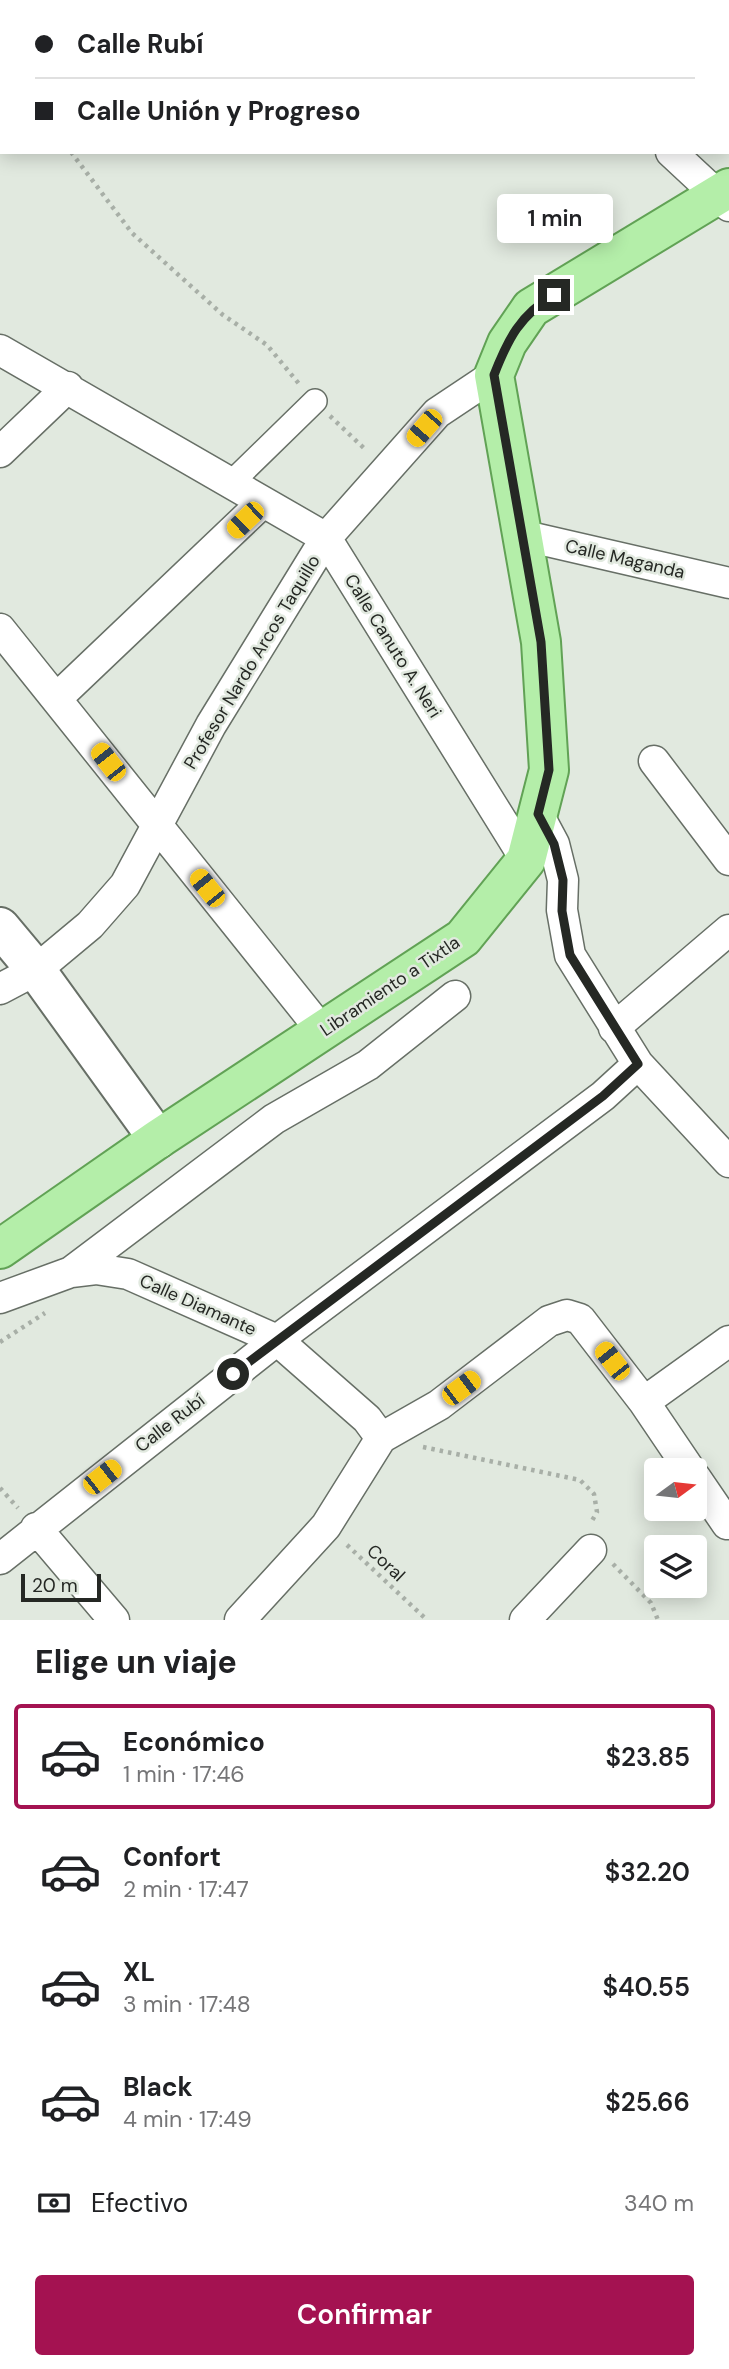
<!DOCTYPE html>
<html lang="es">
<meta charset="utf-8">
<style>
body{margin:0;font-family:"DM Sans",sans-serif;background:#f2f2f2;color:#202124;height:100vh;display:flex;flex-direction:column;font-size:26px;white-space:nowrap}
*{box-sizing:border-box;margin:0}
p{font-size:23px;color:#757577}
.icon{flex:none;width:38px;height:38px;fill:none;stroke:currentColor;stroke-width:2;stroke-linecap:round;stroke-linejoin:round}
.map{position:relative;height:1620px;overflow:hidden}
.sheet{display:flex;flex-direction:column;background:#fff;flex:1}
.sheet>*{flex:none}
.top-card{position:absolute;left:0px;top:0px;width:730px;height:154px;box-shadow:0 4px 18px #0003;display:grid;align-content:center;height:154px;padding:0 35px;background:#fff}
.needle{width:46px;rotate:75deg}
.fabs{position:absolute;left:644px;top:1458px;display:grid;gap:14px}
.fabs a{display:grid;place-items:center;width:63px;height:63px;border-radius:7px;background:#fff;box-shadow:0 4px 18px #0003;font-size:35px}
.scale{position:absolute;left:21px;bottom:18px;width:80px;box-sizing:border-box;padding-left:7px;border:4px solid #252824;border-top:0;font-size:19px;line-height:24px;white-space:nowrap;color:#252824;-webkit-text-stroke:5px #e1e9df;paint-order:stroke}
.end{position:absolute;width:32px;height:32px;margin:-16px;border:9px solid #252824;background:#fff;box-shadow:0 0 0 4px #fff}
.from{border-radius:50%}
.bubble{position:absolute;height:49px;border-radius:7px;background:#fff;box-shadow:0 4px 18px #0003;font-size:23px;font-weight:600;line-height:49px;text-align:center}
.car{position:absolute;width:21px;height:42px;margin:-21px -10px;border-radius:9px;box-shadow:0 0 5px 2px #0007;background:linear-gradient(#f5c518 24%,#345 0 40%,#f5c518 0 76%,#345 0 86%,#f5c518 0)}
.top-card b{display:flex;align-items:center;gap:24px;height:66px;font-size:26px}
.top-card b+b{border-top:2px solid #e0e0e0}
.top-card i{width:18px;height:18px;background:#202124}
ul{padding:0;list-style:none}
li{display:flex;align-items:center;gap:21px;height:105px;margin:0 14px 10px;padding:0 21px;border:4px solid transparent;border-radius:7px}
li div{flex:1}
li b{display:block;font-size:26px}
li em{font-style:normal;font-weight:600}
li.current{border-color:#a41251}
li>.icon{width:63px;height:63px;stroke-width:1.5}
h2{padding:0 35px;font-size:32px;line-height:84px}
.pay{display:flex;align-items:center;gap:18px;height:77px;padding:0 35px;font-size:26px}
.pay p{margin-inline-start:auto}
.primary-button{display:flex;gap:14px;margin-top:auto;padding:14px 35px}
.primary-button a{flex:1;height:80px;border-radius:7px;background:#a41251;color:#fff;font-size:28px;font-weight:600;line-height:80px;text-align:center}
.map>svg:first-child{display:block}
</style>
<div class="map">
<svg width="729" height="1620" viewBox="0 0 729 1620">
<rect width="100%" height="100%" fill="#e1e9df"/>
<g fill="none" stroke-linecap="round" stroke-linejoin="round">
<g stroke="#676f66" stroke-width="26">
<path id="pedestrian" d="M231,483L315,401"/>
</g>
<g stroke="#676f66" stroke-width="33">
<path id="minor" d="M575,0L576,2
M0,55L2,58
M671,152L729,206
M0,350L326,538L526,860
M0,452L68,387
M521,535L729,583
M0,629L322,1031
M57,698L263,502
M654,761L729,860
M538,814L554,844L563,880L562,910L570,955L638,1064L729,1162
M0,989L36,970L90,925L125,885L211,725L326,538L437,413L494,375
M614,1028L729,930
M71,1272L274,1119L368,1065L455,996
M0,1298L71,1272L96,1269L128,1274L277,1340L367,1419L381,1438
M644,1402L729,1341
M695,1477L727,1524L729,1523
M36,1528L114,1620
M0,1559L277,1340L603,1096L638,1064
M240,1620L326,1526L381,1438L439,1405L549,1321L567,1315L580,1319L644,1402L690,1470
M525,1620L591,1550"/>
</g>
<g stroke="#676f66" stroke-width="42">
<path id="tertiary" d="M0,927L36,970L158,1139"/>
</g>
<g stroke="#61a255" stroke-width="42">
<path id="primary" d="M0,1249L158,1139L463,938L526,860L549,770L541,642L494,375L507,343L531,308L729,188"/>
</g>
<path stroke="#a8afa7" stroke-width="4.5" stroke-dasharray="3.5 5" stroke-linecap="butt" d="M71,152L132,233L223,315L267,345L300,385
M330,416L367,451
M0,1342L45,1313
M423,1447L580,1480L594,1494L597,1512L590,1524
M0,1488L18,1508
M347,1545L427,1620
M613,1564L651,1603L658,1620"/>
<use href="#pedestrian" stroke="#fff" stroke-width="23"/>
<use href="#minor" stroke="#fff" stroke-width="30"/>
<use href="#tertiary" stroke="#fff" stroke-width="38"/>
<use href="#primary" stroke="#b4eea9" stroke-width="38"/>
</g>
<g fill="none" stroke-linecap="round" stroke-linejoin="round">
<path stroke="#252824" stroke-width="9" d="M233,1374L603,1096L638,1064L570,955L562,911L563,880L554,844L538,814L549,770L541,642L494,375C508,339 520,315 554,295"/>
</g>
<g text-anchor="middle" stroke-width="5" stroke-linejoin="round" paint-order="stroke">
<g font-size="18" fill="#252824" stroke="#e1e9df">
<text transform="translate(625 559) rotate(13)" y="6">Calle Maganda</text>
<text transform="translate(393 646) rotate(58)" y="6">Calle Canuto A. Neri</text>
<text transform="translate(252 662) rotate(-59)" y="6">Profesor Nardo Arcos Taquillo</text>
<text transform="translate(390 986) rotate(-34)" y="6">Libramiento a Tixtla</text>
<text transform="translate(198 1305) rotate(24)" y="6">Calle Diamante</text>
<text transform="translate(170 1423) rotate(-38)" y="6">Calle Rubí</text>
<text transform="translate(386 1563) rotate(43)" y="6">Coral</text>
</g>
</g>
</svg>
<div class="fabs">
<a><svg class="needle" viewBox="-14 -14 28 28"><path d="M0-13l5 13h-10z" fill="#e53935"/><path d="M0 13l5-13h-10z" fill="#757577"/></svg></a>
<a><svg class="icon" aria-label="layers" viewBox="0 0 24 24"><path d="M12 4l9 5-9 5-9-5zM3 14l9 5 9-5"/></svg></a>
</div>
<div class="scale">20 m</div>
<i class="end from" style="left:233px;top:1374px"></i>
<i class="end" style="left:554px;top:295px"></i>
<div class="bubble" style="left:497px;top:194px;width:116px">1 min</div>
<i class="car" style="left:424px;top:428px;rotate:221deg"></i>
<i class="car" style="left:245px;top:520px;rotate:226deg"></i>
<i class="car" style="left:108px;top:762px;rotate:322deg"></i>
<i class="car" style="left:207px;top:888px;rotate:321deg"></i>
<i class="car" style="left:612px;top:1361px;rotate:322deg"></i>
<i class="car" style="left:461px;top:1388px;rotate:53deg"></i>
<i class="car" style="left:102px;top:1477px;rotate:52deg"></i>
<div class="top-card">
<b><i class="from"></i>Calle Rubí</b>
<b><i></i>Calle Unión y Progreso</b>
</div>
</div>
<section class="sheet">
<h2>Elige un viaje</h2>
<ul>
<li class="current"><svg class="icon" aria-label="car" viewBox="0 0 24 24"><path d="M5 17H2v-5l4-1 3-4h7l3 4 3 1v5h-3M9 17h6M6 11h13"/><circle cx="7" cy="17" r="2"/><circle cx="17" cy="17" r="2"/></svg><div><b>Económico</b><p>1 min · 17:46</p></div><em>$23.85</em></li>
<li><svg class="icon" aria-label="car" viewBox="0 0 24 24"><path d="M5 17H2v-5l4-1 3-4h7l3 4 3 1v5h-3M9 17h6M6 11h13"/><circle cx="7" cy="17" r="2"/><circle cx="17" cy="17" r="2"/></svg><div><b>Confort</b><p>2 min · 17:47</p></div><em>$32.20</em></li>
<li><svg class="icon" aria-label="car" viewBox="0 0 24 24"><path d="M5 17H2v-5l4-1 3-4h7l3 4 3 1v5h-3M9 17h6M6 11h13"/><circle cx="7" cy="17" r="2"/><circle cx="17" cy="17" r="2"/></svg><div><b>XL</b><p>3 min · 17:48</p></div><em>$40.55</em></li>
<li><svg class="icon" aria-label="car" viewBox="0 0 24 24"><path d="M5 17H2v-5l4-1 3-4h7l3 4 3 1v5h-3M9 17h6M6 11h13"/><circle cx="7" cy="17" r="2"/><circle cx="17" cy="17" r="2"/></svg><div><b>Black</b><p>4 min · 17:49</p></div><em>$25.66</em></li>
</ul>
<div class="pay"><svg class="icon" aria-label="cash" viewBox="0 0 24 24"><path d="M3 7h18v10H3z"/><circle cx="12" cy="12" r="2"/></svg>Efectivo<p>340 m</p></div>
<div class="primary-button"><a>Confirmar</a></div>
</section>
